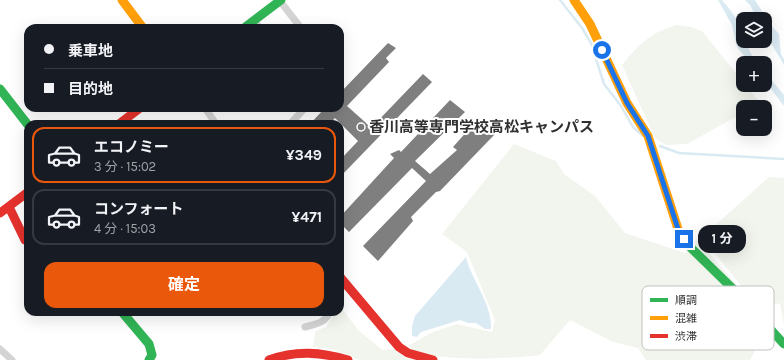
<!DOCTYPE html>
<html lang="ja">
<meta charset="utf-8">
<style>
body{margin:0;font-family:Karla,"Noto Sans JP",sans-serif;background:#20242c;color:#f1f3f6;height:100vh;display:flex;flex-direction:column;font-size:15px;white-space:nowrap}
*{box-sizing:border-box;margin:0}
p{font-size:13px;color:#9ea1a6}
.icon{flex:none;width:22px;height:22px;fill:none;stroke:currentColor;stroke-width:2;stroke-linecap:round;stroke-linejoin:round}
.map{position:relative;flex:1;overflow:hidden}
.panel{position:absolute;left:24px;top:120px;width:320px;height:196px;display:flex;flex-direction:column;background:#171b24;border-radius:12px;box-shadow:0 4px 16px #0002}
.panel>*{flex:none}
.banner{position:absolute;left:24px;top:24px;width:320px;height:88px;border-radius:12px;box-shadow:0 4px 16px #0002;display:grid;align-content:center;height:88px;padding:0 20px;background:#171b24}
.fabs{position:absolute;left:736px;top:12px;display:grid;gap:8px}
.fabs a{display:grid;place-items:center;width:36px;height:36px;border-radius:8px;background:#171b24;box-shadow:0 4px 16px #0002;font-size:20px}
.end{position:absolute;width:18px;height:18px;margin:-9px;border:5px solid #1a73e8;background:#fff;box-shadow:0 0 0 2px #fff}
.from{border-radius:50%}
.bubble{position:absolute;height:28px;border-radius:12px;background:#171b24;box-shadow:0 4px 16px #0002;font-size:13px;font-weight:700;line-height:28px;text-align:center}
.banner b{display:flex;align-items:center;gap:14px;height:38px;font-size:15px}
.banner b+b{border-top:1px solid #363941}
.banner i{width:10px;height:10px;background:#f1f3f6}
ul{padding:7px 0 0;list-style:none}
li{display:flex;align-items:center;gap:12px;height:56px;margin:0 8px 6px;padding:0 12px;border:2px solid #363941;border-radius:12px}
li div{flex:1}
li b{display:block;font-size:15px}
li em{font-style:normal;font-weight:700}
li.on{border-color:#ea580c}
li>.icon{width:36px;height:36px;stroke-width:1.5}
.action{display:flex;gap:8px;margin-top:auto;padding:8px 20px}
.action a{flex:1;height:46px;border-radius:12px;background:#ea580c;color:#fff;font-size:16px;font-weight:700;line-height:46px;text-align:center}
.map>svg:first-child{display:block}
</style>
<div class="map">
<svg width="784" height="360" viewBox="0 0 784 360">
<rect width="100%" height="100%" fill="#fff"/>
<path fill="#f2f5ed" d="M676,25L691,27L702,31L743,82V85H745L758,100L757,106L743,107V113L687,144L666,145L655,138L622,65C639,44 650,33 676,25Z
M514,144L556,161L564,174L595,196L625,233L685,253L697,239L759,311L772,341L757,347L750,360H646L638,348L613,342L570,320L540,355C506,359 458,360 425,355C419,353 414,349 408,346L433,332L457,324L492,332L495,320L467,252L442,234Z
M769,177L784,178V325L780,303L760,309L708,245L707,238L712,228Z
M340,306L358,330L382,350L394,349L406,358L416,360H360L331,349L313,347L315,332L326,327L336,312H340Z"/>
<path fill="#daeaf2" d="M718,0H722C732,12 743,25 743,41H747L749,50L756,63H750L737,47L732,25Z
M745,0H755L770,24L779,34L781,54L784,59V65C775,49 765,37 765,19H757L750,5Z
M765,72L784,95V106L765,81Z
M466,257C472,282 492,302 491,329H485L476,323H468L460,320L421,332L417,337L412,336V326L415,316Z"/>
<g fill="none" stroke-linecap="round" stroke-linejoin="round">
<path stroke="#daeaf2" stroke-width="2.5" d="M560,0L582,28L591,43L604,84L621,106L633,127L643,136
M660,146L679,153L784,159"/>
</g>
<path fill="#7f7f7f" d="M388,43L396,48L386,58L389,62L347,106L365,122L371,128L423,74L432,82L340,177V160L358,141L335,118L329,124H310L325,108H340V93Z
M450,100L465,112L415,161L430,174L457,150L453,147L478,119L495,134L440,191L436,192L411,217L413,221L378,261L363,246L426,181L412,168L349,232L340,223V217L394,158L390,154L399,150L401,152Z"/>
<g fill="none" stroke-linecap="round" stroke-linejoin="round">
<path stroke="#d4d4d4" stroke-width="7" d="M280,1L301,28
M254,21L260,28
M205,108L216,124
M290,124L305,108
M305,327C316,324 325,323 330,312
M0,349L12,360"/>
<path stroke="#30b455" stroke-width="9" d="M244,28L281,0
M0,89L28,125
M686,243L734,290L784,344
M122,312L149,344L152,355L149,360"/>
<path stroke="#ff9f0a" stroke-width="9" d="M122,0L143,28
M574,0L590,24L627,103L648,136L679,232L686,243"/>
<path stroke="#e5322d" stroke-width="9" d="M119,124L140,108
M9,207L25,240
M0,213L28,192
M340,277L399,347L408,353L433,360
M269,360C296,350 321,352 348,360"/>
</g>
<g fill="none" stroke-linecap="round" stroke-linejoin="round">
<path stroke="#1a73e8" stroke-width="5" d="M602,50L627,103L648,136L679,232L684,239"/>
</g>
<circle fill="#787878" stroke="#fff" stroke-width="1.5" cx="361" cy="127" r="4"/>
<g text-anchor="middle" stroke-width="4" stroke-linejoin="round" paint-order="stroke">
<g font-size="15" font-weight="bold" fill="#303030" stroke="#fff" text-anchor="start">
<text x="369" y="132">香川高等専門学校高松キャンパス</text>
</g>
</g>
<rect x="642" y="286" width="132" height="64" rx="6" fill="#fff" stroke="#c1c1c1" stroke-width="1"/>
<rect x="650" y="298" width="18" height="4" fill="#30b455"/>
<rect x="650" y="316" width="18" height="4" fill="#ff9f0a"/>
<rect x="650" y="334" width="18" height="4" fill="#e5322d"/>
<g font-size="11" fill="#303030">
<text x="675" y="304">順調</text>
<text x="675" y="322">混雑</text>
<text x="675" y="340">渋滞</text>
</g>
</svg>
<div class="fabs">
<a><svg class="icon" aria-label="layers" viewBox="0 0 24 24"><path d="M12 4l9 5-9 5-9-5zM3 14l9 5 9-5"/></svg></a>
<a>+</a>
<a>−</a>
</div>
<i class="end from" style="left:602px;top:50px"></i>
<i class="end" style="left:684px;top:239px"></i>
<div class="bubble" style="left:698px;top:225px;width:48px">1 分</div>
<div class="banner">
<b><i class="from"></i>乗車地</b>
<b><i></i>目的地</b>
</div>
<section class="panel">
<ul>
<li class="on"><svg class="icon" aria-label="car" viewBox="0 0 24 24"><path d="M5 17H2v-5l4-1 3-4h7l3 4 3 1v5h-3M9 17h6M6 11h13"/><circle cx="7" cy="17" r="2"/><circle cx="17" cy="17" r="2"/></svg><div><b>エコノミー</b><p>3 分 · 15:02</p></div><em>¥349</em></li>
<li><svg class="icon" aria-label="car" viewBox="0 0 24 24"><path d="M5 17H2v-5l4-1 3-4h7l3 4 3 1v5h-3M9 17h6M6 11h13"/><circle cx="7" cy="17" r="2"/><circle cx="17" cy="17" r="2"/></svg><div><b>コンフォート</b><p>4 分 · 15:03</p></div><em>¥471</em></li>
</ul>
<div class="action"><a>確定</a></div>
</section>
</div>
